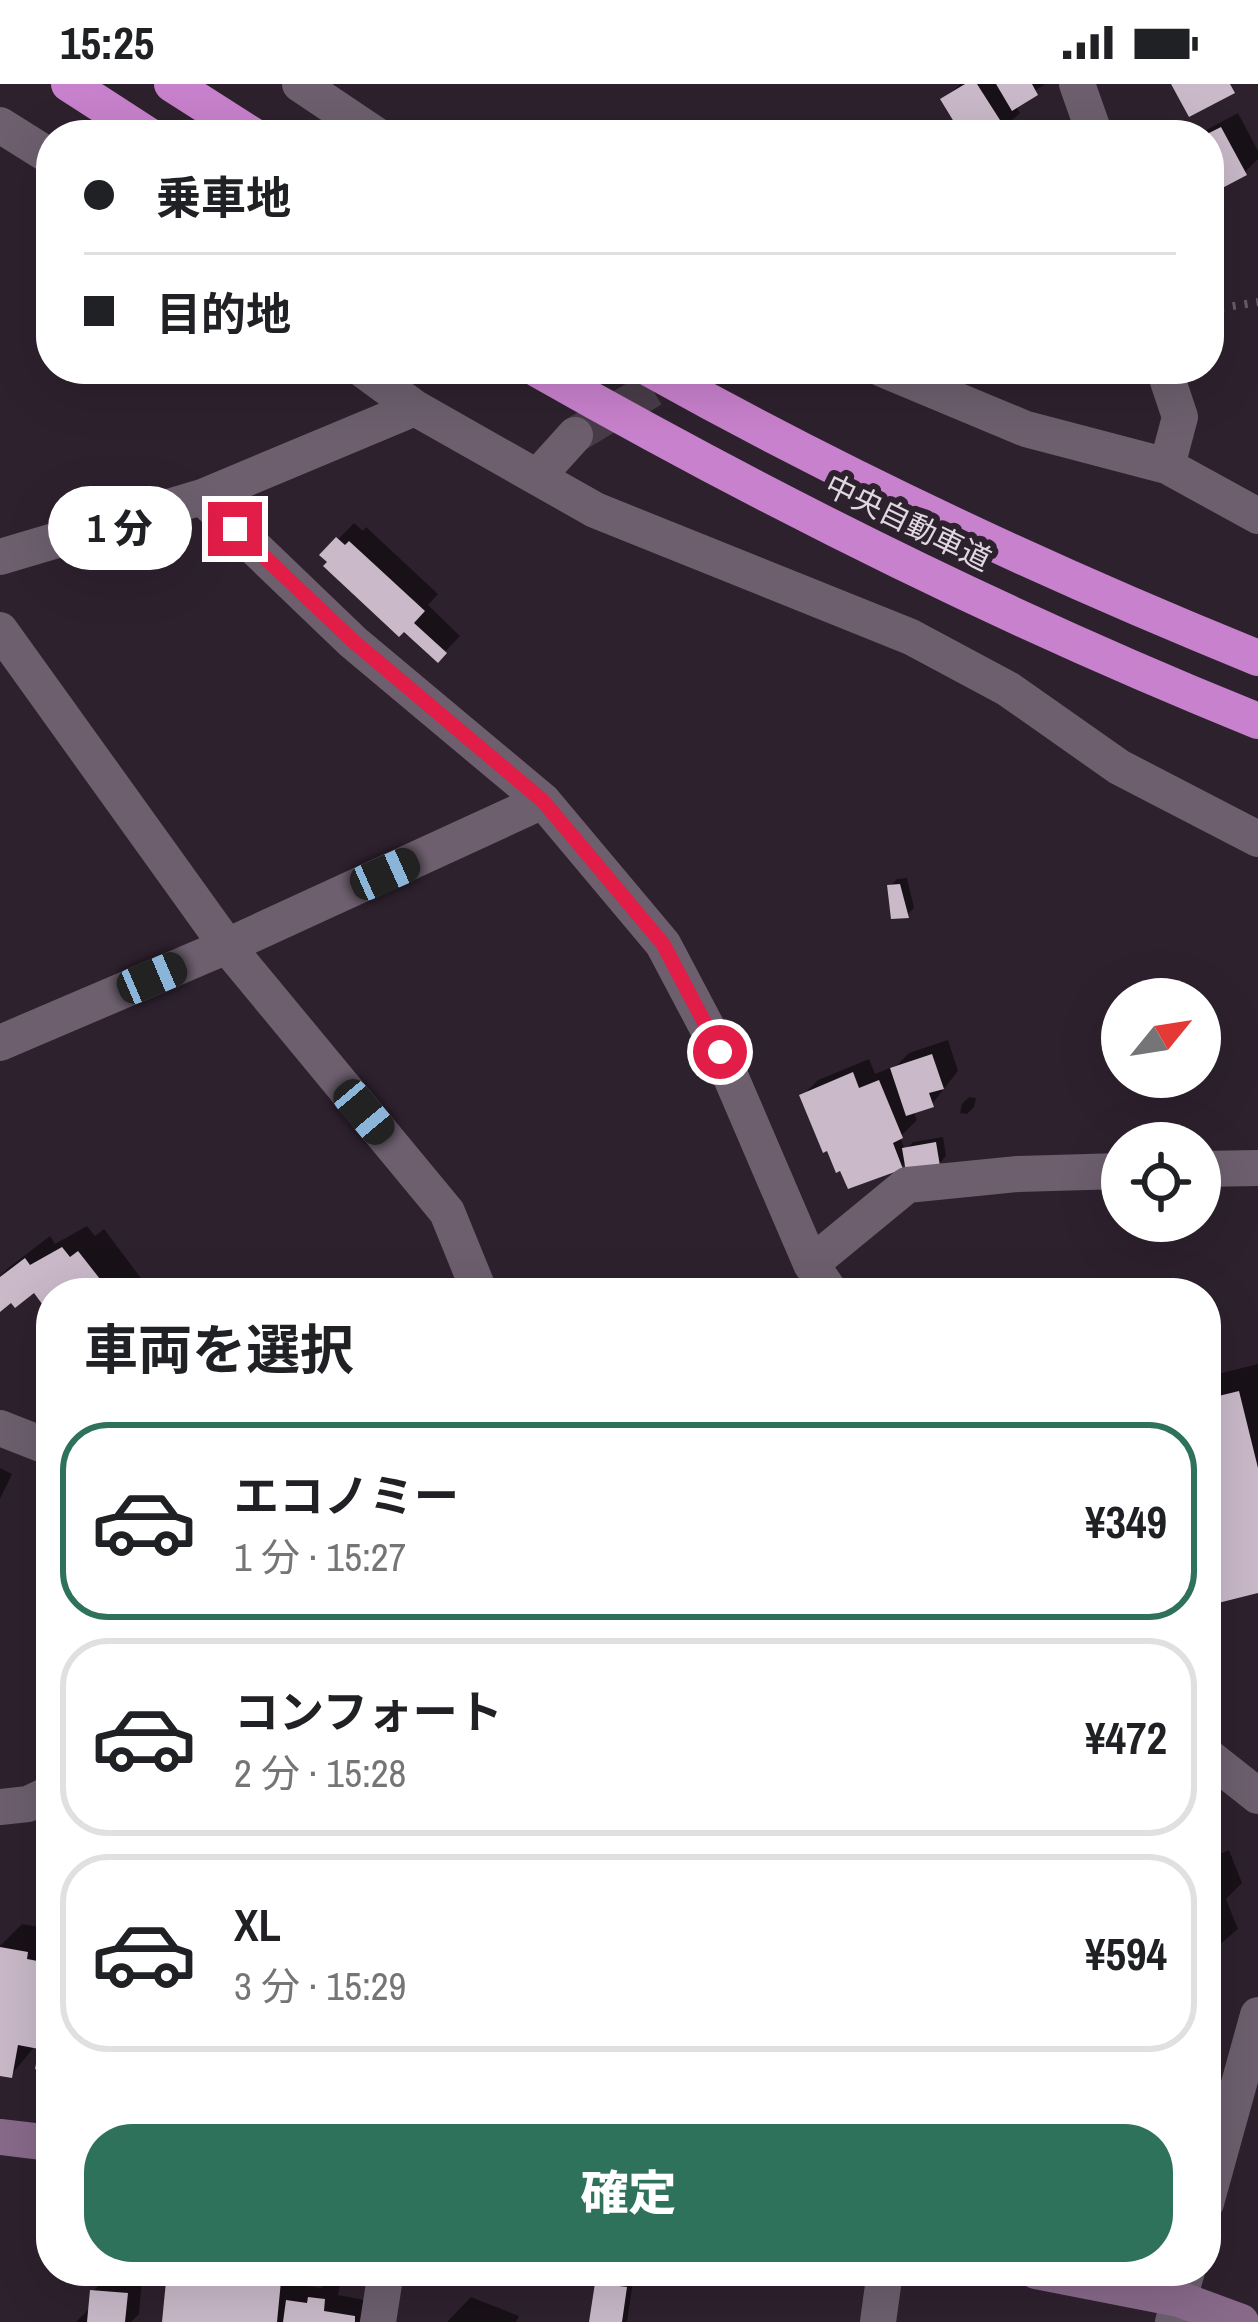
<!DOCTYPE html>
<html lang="ja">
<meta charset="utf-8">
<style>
body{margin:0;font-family:"Archivo Narrow","Noto Sans JP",sans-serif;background:#f6f6f6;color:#202124;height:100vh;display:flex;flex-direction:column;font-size:45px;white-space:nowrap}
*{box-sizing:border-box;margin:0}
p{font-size:39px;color:#757577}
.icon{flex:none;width:66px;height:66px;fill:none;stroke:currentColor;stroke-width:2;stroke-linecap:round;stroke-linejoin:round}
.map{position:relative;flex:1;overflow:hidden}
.details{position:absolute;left:36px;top:1194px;width:1185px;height:1008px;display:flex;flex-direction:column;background:#fff;border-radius:48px;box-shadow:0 12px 48px #0002}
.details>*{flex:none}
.hud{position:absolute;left:36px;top:36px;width:1188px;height:264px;border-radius:48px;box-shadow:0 12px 48px #0002;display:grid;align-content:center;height:264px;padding:0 48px;background:#fff}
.needle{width:78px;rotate:60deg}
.controls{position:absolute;left:1101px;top:894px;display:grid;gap:24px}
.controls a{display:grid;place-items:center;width:120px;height:120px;border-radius:50%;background:#fff;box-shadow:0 12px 48px #0002;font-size:60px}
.end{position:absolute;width:54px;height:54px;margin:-27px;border:15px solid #e11d48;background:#fff;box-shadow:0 0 0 6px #fff}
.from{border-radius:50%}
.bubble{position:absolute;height:84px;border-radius:42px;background:#fff;box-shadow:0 12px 48px #0002;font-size:39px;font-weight:800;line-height:84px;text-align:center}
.car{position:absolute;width:36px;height:72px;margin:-36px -18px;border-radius:15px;box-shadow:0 0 9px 3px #0007;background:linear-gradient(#222 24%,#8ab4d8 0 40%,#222 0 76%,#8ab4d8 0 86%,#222 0)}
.hud b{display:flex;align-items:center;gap:42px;height:114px;font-size:45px}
.hud b+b{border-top:3px solid #e0e0e0}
.hud i{width:30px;height:30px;background:#202124}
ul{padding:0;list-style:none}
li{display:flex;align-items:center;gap:36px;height:198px;margin:0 24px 18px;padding:0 24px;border:6px solid #e0e0e0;border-radius:48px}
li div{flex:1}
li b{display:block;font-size:45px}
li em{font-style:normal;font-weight:800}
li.on{border-color:#2f725c}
li>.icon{width:108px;height:108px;stroke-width:1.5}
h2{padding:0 48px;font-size:54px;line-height:144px}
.button{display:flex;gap:24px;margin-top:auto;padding:24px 48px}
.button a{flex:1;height:138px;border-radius:48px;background:#2f725c;color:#fff;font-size:48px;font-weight:800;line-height:138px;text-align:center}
.status{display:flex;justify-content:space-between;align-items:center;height:84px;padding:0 60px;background:#fff;direction:ltr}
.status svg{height:33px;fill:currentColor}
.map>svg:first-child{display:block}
</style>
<div class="status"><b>15:25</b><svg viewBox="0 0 49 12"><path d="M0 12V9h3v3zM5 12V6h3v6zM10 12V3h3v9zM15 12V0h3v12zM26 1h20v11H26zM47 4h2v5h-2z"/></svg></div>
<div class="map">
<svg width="1258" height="2238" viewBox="0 0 1258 2238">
<rect width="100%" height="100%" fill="#2e212e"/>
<path fill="#0007" d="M960,0H1045L1015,21L1020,29L995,51H966L944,16Z
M1238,29L1258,67V75L1245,88L1209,108V51H1197Z
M354,439L363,447L366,443L438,510L428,521L460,552L438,575L323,471Z
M907,794L914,824L907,831L890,802L897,795Z
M948,956L958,987L932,1020L913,1026L917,1036L900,1053L905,1066L913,1058L943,1053L946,1072L939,1080L908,1077L902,1082L802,1012L818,996L869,975L875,990L897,981L909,969Z
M969,1013L976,1014L974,1023L967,1030L960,1029L962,1020Z
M87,1142L95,1152L104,1145L152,1209H51V1227L35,1205L0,1224V1192L7,1185L50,1152L55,1160Z
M1258,1280V1506L1206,1519V1293Z
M0,1384L12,1390L0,1415Z
M1229,1766L1242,1799L1226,1815L1238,1845L1206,1872V1776Z
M22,1840L50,1845L51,1985L42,1962L36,1961L11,1991L0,1989V1862Z
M170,2187H302L301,2201L321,2204L327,2198L340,2200L338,2211L370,2217L367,2238H165Z
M109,2191L142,2195L139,2230L131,2238H76L89,2225L93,2207Z
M605,2193L633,2197L627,2238H592L598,2200Z
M471,2213L519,2232L516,2238H447Z"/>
<path fill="#c9b9c9" d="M965,0H977L1007,47L1001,51H962L940,15Z
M996,0H1032L1038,11L1012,27Z
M1171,0H1230L1235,9L1189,33Z
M1221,43L1247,91L1209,111V49Z
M336,453L345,461L349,457L425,527L414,539L447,569L438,579L404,548L399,553L323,482L327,478L319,471Z
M900,800L909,834L891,835L887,801Z
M932,970L944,1005L929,1009L934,1023L906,1032L890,984Z
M853,988L859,1004L879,996L903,1054L893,1059L903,1085L848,1105L840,1087L836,1089L827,1067L823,1069L799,1011Z
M936,1058L940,1082L906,1088L902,1064Z
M62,1163L70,1173L78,1167L111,1209H51V1232L34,1209L15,1224L11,1219L0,1228V1193L25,1174L30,1181Z
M1239,1307L1258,1384V1509L1206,1522V1315Z
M1206,1790L1220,1825L1206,1831Z
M0,1863L28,1868L27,1875L43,1878L40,1897L47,1899L45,1914H51V1988L35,1985L39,1965L18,1961L12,1994L0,1992Z
M167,2187H282L277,2238H162Z
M595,2199L627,2203L622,2238H589Z
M90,2206L128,2209L125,2238H87Z
M308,2213L325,2215L324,2227L355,2232V2238H283L286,2216L307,2219Z"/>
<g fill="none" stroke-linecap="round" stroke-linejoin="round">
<path stroke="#493c49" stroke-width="36" stroke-dasharray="36 18" stroke-linecap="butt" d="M575,351L686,285"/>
<path stroke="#685d68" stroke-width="8" stroke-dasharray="3 9" stroke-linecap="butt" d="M1209,226L1258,218"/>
<path stroke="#6d5f6e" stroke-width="36" d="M300,0L376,51
M1077,0L1095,51
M0,41L51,73
M362,285L415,324L595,426L911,553L1008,605L1119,683L1258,755
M882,285L1026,345L1167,382L1258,432
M1164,285L1180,333L1167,382
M538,392L575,351
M202,413L353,558L543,717L663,860L720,968L811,1180L831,1209
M0,473L202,413L415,324
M0,546L227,862L447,1128L480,1209
M0,959L227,862L543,717
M1200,1085L1258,1084
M811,1180L907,1101L1018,1090L1122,1087
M0,1344L51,1364
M1206,1671L1258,1712
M0,1723L28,1720L51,1709
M1206,2119L1258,1931
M378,2238L386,2187
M878,2238L885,2187
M1173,2238L1187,2187"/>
<path stroke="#88698a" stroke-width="36" d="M0,2053L51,2059
M1036,2187L1179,2215L1241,2238"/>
<path stroke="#c881cc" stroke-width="36" d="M69,0L148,51
M172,0L252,51
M537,285C769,417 1010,537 1258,637
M650,285C845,394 1051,490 1258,574"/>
</g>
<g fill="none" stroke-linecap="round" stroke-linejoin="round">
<path stroke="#e11d48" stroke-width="15" d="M235,445L353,557L543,717L663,860L720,968"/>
</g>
<g text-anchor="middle" stroke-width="12" stroke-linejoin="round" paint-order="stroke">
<g font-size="30" fill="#e0d8e0" stroke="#2e212e">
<text transform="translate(908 439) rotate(26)" y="10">中央自動車道</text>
</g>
</g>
</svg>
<div class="controls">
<a><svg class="needle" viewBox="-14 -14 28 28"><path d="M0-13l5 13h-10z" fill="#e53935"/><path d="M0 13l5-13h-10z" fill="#757577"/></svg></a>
<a><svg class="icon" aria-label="locate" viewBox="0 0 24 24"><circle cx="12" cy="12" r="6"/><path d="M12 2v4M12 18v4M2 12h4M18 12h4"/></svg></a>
</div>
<i class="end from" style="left:720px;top:968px"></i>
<i class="end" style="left:235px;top:445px"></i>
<div class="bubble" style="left:48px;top:402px;width:144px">1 分</div>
<i class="car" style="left:385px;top:790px;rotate:66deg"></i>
<i class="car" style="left:152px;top:894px;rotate:67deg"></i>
<i class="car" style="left:364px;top:1028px;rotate:140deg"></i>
<div class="hud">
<b><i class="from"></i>乗車地</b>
<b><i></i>目的地</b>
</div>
<section class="details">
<h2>車両を選択</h2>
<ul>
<li class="on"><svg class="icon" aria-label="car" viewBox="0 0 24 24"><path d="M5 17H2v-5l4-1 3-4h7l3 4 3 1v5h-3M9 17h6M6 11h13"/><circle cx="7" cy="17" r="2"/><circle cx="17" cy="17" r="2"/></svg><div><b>エコノミー</b><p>1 分 · 15:27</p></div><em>¥349</em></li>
<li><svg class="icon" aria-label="car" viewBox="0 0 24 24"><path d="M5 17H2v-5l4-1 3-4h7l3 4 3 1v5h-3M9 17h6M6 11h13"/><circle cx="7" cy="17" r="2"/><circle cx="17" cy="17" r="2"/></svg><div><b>コンフォート</b><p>2 分 · 15:28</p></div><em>¥472</em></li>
<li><svg class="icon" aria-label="car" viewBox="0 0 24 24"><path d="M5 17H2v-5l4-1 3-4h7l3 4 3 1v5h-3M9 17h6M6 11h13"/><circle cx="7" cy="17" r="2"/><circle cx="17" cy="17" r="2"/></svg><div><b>XL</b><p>3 分 · 15:29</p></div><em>¥594</em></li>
</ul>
<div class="button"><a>確定</a></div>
</section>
</div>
